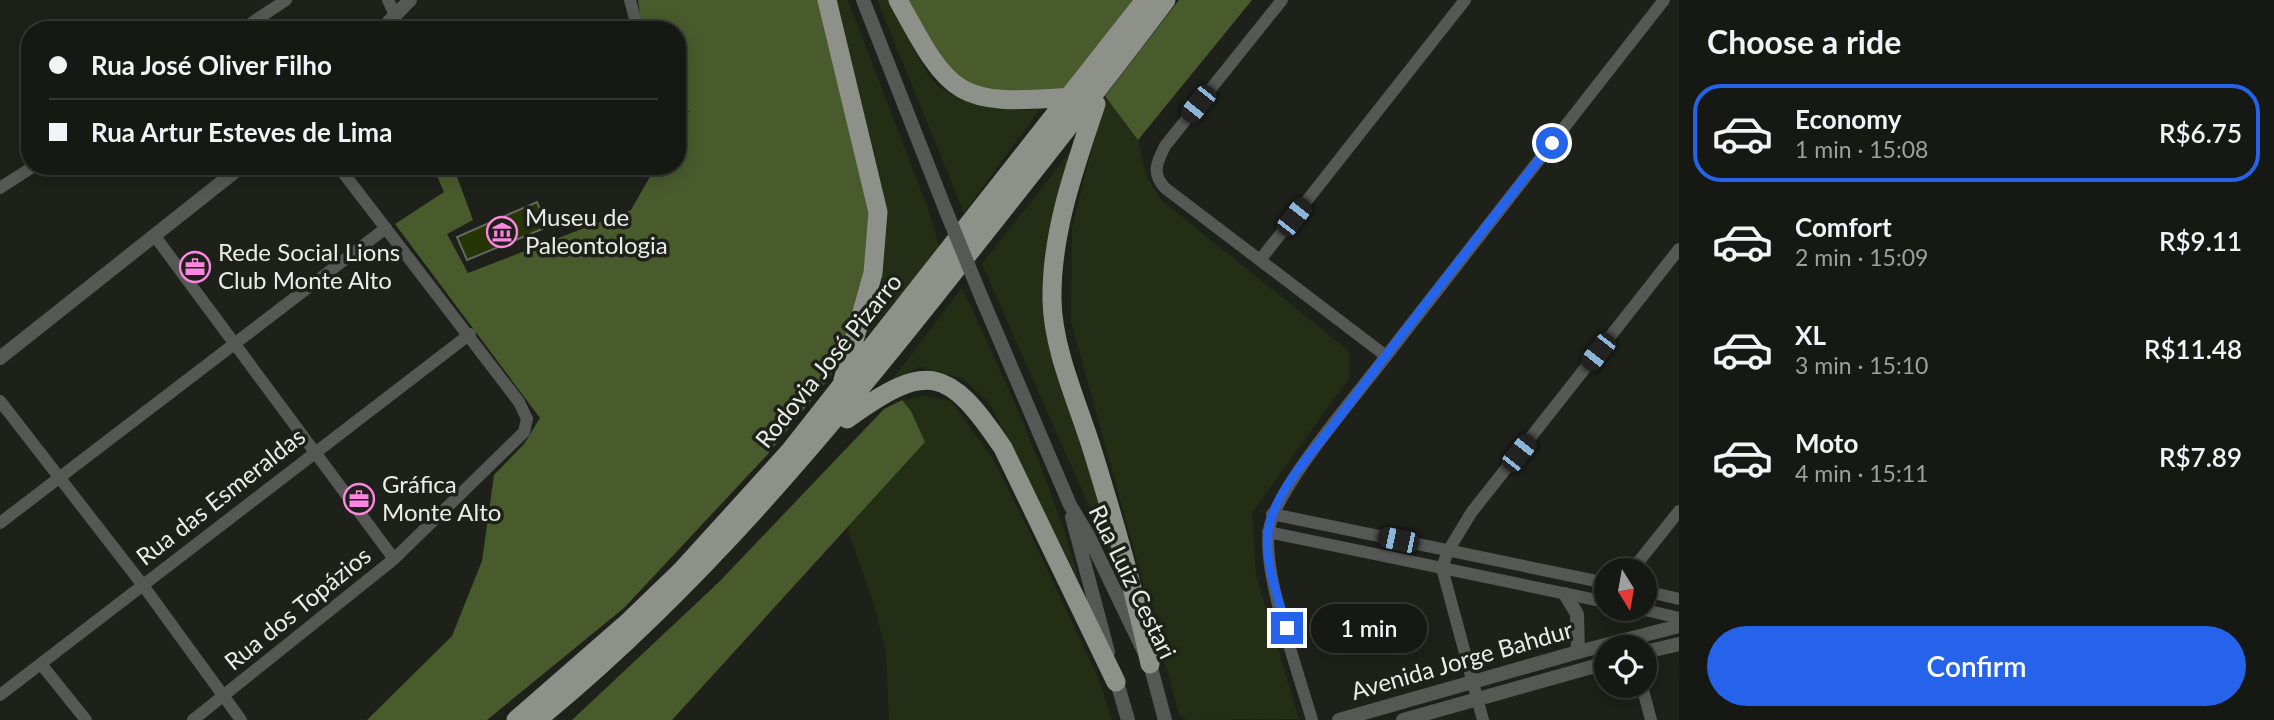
<!DOCTYPE html>
<meta charset="utf-8">
<style>
body{margin:0;font-family:Lato,sans-serif;background:#1f211d;color:#f1f3f6;height:100vh;display:flex;flex-direction:column;font-size:26px;white-space:nowrap}
*{box-sizing:border-box;margin:0}
p{font-size:23px;color:#9ea0a0}
.icon{flex:none;width:38px;height:38px;fill:none;stroke:currentColor;stroke-width:2;stroke-linecap:round;stroke-linejoin:round}
.map{position:relative;flex:1;overflow:hidden}
.drawer{display:flex;flex-direction:column;background:#161814;width:595px}
.drawer>*{flex:none}
.top-card{position:absolute;left:21px;top:21px;width:665px;height:154px;border-radius:28px;box-shadow:0 4px 18px #0003,0 0 0 2px #353734;display:grid;align-content:center;height:154px;padding:0 28px;background:#161814}
.needle{width:46px;rotate:169deg}
.tools{position:absolute;left:1594px;top:558px;display:grid;gap:14px}
.tools a{display:grid;place-items:center;width:63px;height:63px;border-radius:50%;background:#161814;box-shadow:0 4px 18px #0003,0 0 0 2px #353734;font-size:35px}
.end{position:absolute;width:32px;height:32px;margin:-16px;border:9px solid #2563eb;background:#fff;box-shadow:0 0 0 4px #fff}
.from{border-radius:50%}
.bubble{position:absolute;height:49px;border-radius:24px;background:#161814;box-shadow:0 4px 18px #0003,0 0 0 2px #353734;font-size:23px;font-weight:600;line-height:49px;text-align:center}
.car{position:absolute;width:21px;height:42px;margin:-21px -10px;border-radius:9px;box-shadow:0 0 5px 2px #0007;background:linear-gradient(#222 24%,#8ab4d8 0 40%,#222 0 76%,#8ab4d8 0 86%,#222 0)}
.top-card b{display:flex;align-items:center;gap:24px;height:66px;font-size:26px}
.top-card b+b{border-top:2px solid #353734}
.top-card i{width:18px;height:18px;background:#f1f3f6}
ul{padding:0;list-style:none}
li{display:flex;align-items:center;gap:21px;height:98px;margin:0 14px 10px;padding:0 14px;border:4px solid transparent;border-radius:28px}
li div{flex:1}
li b{display:block;font-size:26px}
li em{font-style:normal;font-weight:600}
li.selected{border-color:#2563eb}
li>.icon{width:63px;height:63px;stroke-width:1.5}
h2{padding:0 28px;font-size:32px;line-height:84px}
.button{display:flex;gap:14px;margin-top:auto;padding:14px 28px}
.button a{flex:1;height:80px;border-radius:42px;background:#2563eb;color:#fff;font-size:28px;font-weight:600;line-height:80px;text-align:center}
main{display:flex;flex:1;min-height:0}
.map>svg:first-child{display:block}
</style>
<main>
<div class="map">
<svg width="1679" height="720" viewBox="0 0 1679 720">
<rect width="100%" height="100%" fill="#1e201a"/>
<path fill="#242e15" d="M836,0H848L928,209L940,248L863,339Z
M877,0H889C899,17 925,75 937,85C965,107 1006,113 1040,109L964,213Z
M1105,96L1138,140L1146,175L1161,200L1349,351V378L1252,513L1256,575L1299,719L1187,720L1179,714L1071,321L1072,228Z
M1070,152L1051,232L1044,298L1129,597L982,264Z
M962,288C1008,385 1051,480 1080,583L989,402L963,379L920,367L891,381Z
M924,396L951,401L992,457L1028,529L1099,679L1112,720H889L886,653L875,608L847,528L925,442L911,411L902,400Z"/>
<path fill="#495b2d" d="M638,0H820L869,213L863,285L847,342L830,377L768,454L624,608L487,720H367L452,636L482,561L494,475L524,444L540,418L395,224L444,192L434,169L453,166L473,220L447,234L468,273L631,210L656,166H677V131L689,111L677,104V30H642Z
M907,0H1133L1065,89C1023,91 970,101 941,63C927,45 918,20 907,0Z
M1179,0H1252L1138,140L1105,96Z
M902,400L911,411L925,442L672,720H572L719,582L884,409Z"/>
<path fill="#253505" stroke="#656861" stroke-width="2" d="M537,202L547,227L467,260L457,237Z"/>
<g fill="none" stroke-linecap="round" stroke-linejoin="round">
<path stroke="#565855" stroke-width="12" d="M388,0L395,15
M630,0L638,30
M1282,0L1165,146C1157,162 1151,173 1165,188L1386,356
M241,30L286,0
M0,188L34,166
M154,235L394,559
M1260,260L1465,0
M0,401L142,584L241,720
M1272,514L1606,583
M0,523L386,228
M1268,532L1606,602
M1632,570L1679,511
M1645,591L1679,599
M1641,609L1679,618
M41,664L86,720
M1642,686L1651,720
M0,695L470,334
M193,720L394,559L524,432L527,419L519,402L338,166
M1312,720C1299,674 1262,573 1269,530C1275,490 1353,399 1380,364C1475,242 1569,121 1664,0
M1483,720L1442,568L1448,551L1471,513L1679,249"/>
<path stroke="#565855" stroke-width="14" d="M863,0L946,211
M381,30L410,0
M983,301L1070,505L1088,535L1150,664L1165,720
M0,358L242,166
M1072,517L1108,652
M1565,594L1577,614L1578,652
M1645,652L1679,644
M1114,672L1128,720
M1339,720L1578,652L1679,626
M1403,720L1606,663"/>
<path stroke="#8e918a" stroke-width="19" d="M827,0L878,212L873,273L843,380
M898,0C951,98 957,106 1071,97
M1096,104C1075,167 1051,232 1052,300C1053,350 1077,401 1092,449C1114,520 1135,591 1150,664
M847,419C927,361 948,366 1003,448L1116,682
M516,720L626,624L683,569L790,451L1145,0
M537,720C699,587 832,427 961,263C1030,176 1099,89 1166,0"/>
<path stroke="#565855" stroke-width="14" d="M946,211L983,301"/>
</g>
<g fill="none" stroke-linecap="round" stroke-linejoin="round">
<path stroke="#2563eb" stroke-width="9" d="M1287,628C1277,593 1258,549 1273,513C1287,477 1320,444 1343,412C1411,321 1482,232 1552,143"/>
</g>
<defs>
<g id="museum-ring" transform="scale(1.575)"><circle r="9.5" fill="#1e201a" stroke="#fd86e1" stroke-width="1.5"/><path d="M0-6L6-3V-2H-6V-3ZM-5-1h2V3h-2ZM-1-1h2V3h-2ZM3-1h2V3H3ZM-6 4H6V6H-6Z" fill="#fd86e1"/></g>
<g id="office-ring" transform="scale(1.575)"><circle r="9.5" fill="#1e201a" stroke="#fd86e1" stroke-width="1.5"/><path d="M-6-3h4V-5.5h4V-3h4V5H-6ZM-1-4.5V-3h2v-1.5ZM-6 0V1H6V0Z" fill="#fd86e1"/></g>
</defs>
<g fill-rule="evenodd">
<use href="#museum-ring" x="502" y="232"/>
<use href="#office-ring" x="195" y="267"/>
<use href="#office-ring" x="359" y="499"/>
</g>
<g text-anchor="middle" stroke-width="7" stroke-linejoin="round" paint-order="stroke">
<g font-size="24" fill="#ebece8" stroke="#1e201a" text-anchor="start">
<text x="525" y="226">Museu de<tspan x="525" dy="28">Paleontologia</tspan></text>
<text x="218" y="261">Rede Social Lions<tspan x="218" dy="28">Club Monte Alto</tspan></text>
<text x="382" y="493">Gráfica<tspan x="382" dy="28">Monte Alto</tspan></text>
</g>
<g font-size="24" fill="#ebece8" stroke="#1e201a">
<text transform="translate(829 361) rotate(-51)" y="8">Rodovia José Pizarro</text>
<text transform="translate(221 497) rotate(-38)" y="8">Rua das Esmeraldas</text>
<text transform="translate(1132 582) rotate(64)" y="8">Rua Luiz Cestari</text>
<text transform="translate(298 609) rotate(-39)" y="8">Rua dos Topázios</text>
<text transform="translate(1462 661) rotate(-16)" y="8">Avenida Jorge Bahdur</text>
</g>
</g>
</svg>
<div class="tools">
<a><svg class="needle" viewBox="-14 -14 28 28"><path d="M0-13l5 13h-10z" fill="#e53935"/><path d="M0 13l5-13h-10z" fill="#9ea0a0"/></svg></a>
<a><svg class="icon" aria-label="locate" viewBox="0 0 24 24"><circle cx="12" cy="12" r="6"/><path d="M12 2v4M12 18v4M2 12h4M18 12h4"/></svg></a>
</div>
<i class="end from" style="left:1552px;top:143px"></i>
<i class="end" style="left:1287px;top:628px"></i>
<div class="bubble" style="left:1311px;top:604px;width:116px">1 min</div>
<i class="car" style="left:1198px;top:104px;rotate:219deg"></i>
<i class="car" style="left:1294px;top:217px;rotate:38deg"></i>
<i class="car" style="left:1598px;top:352px;rotate:218deg"></i>
<i class="car" style="left:1519px;top:453px;rotate:38deg"></i>
<i class="car" style="left:1398px;top:540px;rotate:282deg"></i>
<div class="top-card">
<b><i class="from"></i>Rua José Oliver Filho</b>
<b><i></i>Rua Artur Esteves de Lima</b>
</div>
</div>
<section class="drawer">
<h2>Choose a ride</h2>
<ul>
<li class="selected"><svg class="icon" aria-label="car" viewBox="0 0 24 24"><path d="M5 17H2v-5l4-1 3-4h7l3 4 3 1v5h-3M9 17h6M6 11h13"/><circle cx="7" cy="17" r="2"/><circle cx="17" cy="17" r="2"/></svg><div><b>Economy</b><p>1 min · 15:08</p></div><em>R$6.75</em></li>
<li><svg class="icon" aria-label="car" viewBox="0 0 24 24"><path d="M5 17H2v-5l4-1 3-4h7l3 4 3 1v5h-3M9 17h6M6 11h13"/><circle cx="7" cy="17" r="2"/><circle cx="17" cy="17" r="2"/></svg><div><b>Comfort</b><p>2 min · 15:09</p></div><em>R$9.11</em></li>
<li><svg class="icon" aria-label="car" viewBox="0 0 24 24"><path d="M5 17H2v-5l4-1 3-4h7l3 4 3 1v5h-3M9 17h6M6 11h13"/><circle cx="7" cy="17" r="2"/><circle cx="17" cy="17" r="2"/></svg><div><b>XL</b><p>3 min · 15:10</p></div><em>R$11.48</em></li>
<li><svg class="icon" aria-label="car" viewBox="0 0 24 24"><path d="M5 17H2v-5l4-1 3-4h7l3 4 3 1v5h-3M9 17h6M6 11h13"/><circle cx="7" cy="17" r="2"/><circle cx="17" cy="17" r="2"/></svg><div><b>Moto</b><p>4 min · 15:11</p></div><em>R$7.89</em></li>
</ul>
<div class="button"><a>Confirm</a></div>
</section>
</main>
